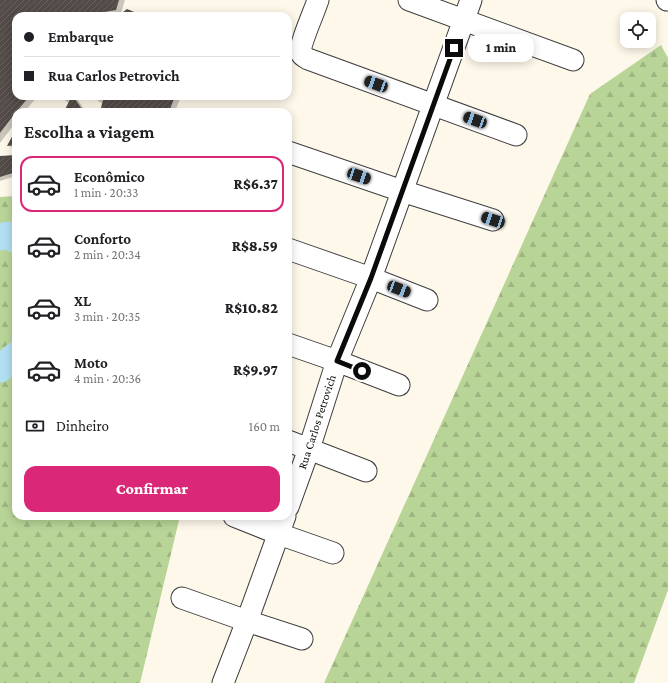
<!DOCTYPE html>
<html lang="pt">
<meta charset="utf-8">
<style>
body{margin:0;font-family:"Crimson Pro",serif;background:#f2f2f2;color:#202124;height:100vh;display:flex;flex-direction:column;font-size:15px;white-space:nowrap}
*{box-sizing:border-box;margin:0}
p{font-size:13px;color:#757577}
.icon{flex:none;width:22px;height:22px;fill:none;stroke:currentColor;stroke-width:2;stroke-linecap:round;stroke-linejoin:round}
.map{position:relative;flex:1;overflow:hidden}
.drawer{position:absolute;left:12px;top:108px;width:280px;height:412px;display:flex;flex-direction:column;background:#fff;border-radius:12px;box-shadow:0 2px 10px #0003}
.drawer>*{flex:none}
.guide{position:absolute;left:12px;top:12px;width:280px;height:88px;border-radius:12px;box-shadow:0 2px 10px #0003;display:grid;align-content:center;height:88px;padding:0 12px;background:#fff}
.fabs{position:absolute;left:620px;top:12px;display:grid;gap:8px}
.fabs a{display:grid;place-items:center;width:36px;height:36px;border-radius:8px;background:#fff;box-shadow:0 2px 10px #0003;font-size:20px}
.end{position:absolute;width:18px;height:18px;margin:-9px;border:5px solid #0b0b0b;background:#fff;box-shadow:0 0 0 2px #fff}
.from{border-radius:50%}
.bubble{position:absolute;height:28px;border-radius:12px;background:#fff;box-shadow:0 2px 10px #0003;font-size:13px;font-weight:800;line-height:28px;text-align:center}
.car{position:absolute;width:12px;height:24px;margin:-12px -6px;border-radius:5px;box-shadow:0 0 3px 1px #0007;background:linear-gradient(#222 24%,#8ab4d8 0 40%,#222 0 76%,#8ab4d8 0 86%,#222 0)}
.guide b{display:flex;align-items:center;gap:14px;height:38px;font-size:15px}
.guide b+b{border-top:1px solid #e0e0e0}
.guide i{width:10px;height:10px;background:#202124}
ul{padding:0;list-style:none}
li{display:flex;align-items:center;gap:12px;height:56px;margin:0 8px 6px;padding:0 4px;border:2px solid transparent;border-radius:12px}
li div{flex:1}
li b{display:block;font-size:15px}
li em{font-style:normal;font-weight:800}
li.on{border-color:#db2777}
li>.icon{width:36px;height:36px;stroke-width:1.5}
h2{padding:0 12px;font-size:18px;line-height:48px}
.pay{display:flex;align-items:center;gap:10px;height:44px;padding:0 12px;font-size:15px}
.pay p{margin-inline-start:auto}
.primary-button{display:flex;gap:8px;margin-top:auto;padding:8px 12px}
.primary-button a{flex:1;height:46px;border-radius:12px;background:#db2777;color:#fff;font-size:16px;font-weight:800;line-height:46px;text-align:center}
.map>svg:first-child{display:block}
</style>
<div class="map">
<svg width="668" height="683" viewBox="0 0 668 683">
<defs>
<pattern id="forest-firs" width="22" height="20" patternUnits="userSpaceOnUse"><rect width="22" height="20" fill="#b8d597"/><path d="M5 1l3.5 6h-7zM16 11l3.5 6h-7z" fill="#9db681"/></pattern>
<pattern id="building-hatch" width="6" height="6" patternUnits="userSpaceOnUse"><rect width="6" height="6" fill="#534b48"/><path d="M-1 1l2-2M0 6l6-6M5 7l2-2" fill="none" stroke="#67605e"/></pattern>
</defs>
<rect width="100%" height="100%" fill="#fef8ea"/>
<path fill="url(#forest-firs)" d="M661,45L668,58V590L634,683H324L590,94Z
M16,196V516H180L140,683H0V197Z"/>
<path fill="#0003" d="M0,0H125L121,13L109,14V16H16V96H38L24,112H16V122L0,143Z
M58,96H82L78,100L86,112H66L69,103Z
M90,96H181L175,112H101L103,104Z
M16,131V148H13L8,145Z
M16,156V176L0,181V157Z"/>
<g fill="none" stroke-linecap="round" stroke-linejoin="round">
<path stroke="#b2dff2" stroke-width="27" d="M0,237L8,235L16,240
M0,369L16,355"/>
</g>
<path fill="url(#building-hatch)" d="M0,0H119L116,10L104,12L103,16H16V96H30L16,112L0,133Z
M127,9L144,16H118Z
M72,96H73L84,112H65L64,111Z
M104,96H175L169,112H100Z
M16,129V145L7,146Z
M16,155V172L0,177V156Z"/>
<g fill="none" stroke-linecap="round" stroke-linejoin="round">
<g stroke="#3e3e3e" stroke-width="23">
<path id="minor" d="M318,0C315,10 299,45 301,53C302,56 305,57 308,59L516,135
M409,0L573,60
M667,0H668
M288,152L402,191L493,220
M288,249L371,278L427,300
M288,344L337,361L399,385
M288,441L366,471
M288,507L309,449L337,361L371,278L471,0
M234,516L279,534L333,553
M182,598L247,621L302,639
M223,683L247,621L285,516"/>
</g>
<use href="#minor" stroke="#fff" stroke-width="21"/>
</g>
<g fill="none" stroke-linecap="round" stroke-linejoin="round">
<path stroke="#0b0b0b" stroke-width="5" d="M362,371L337,361L371,278L454,48"/>
</g>
<g text-anchor="middle" stroke-width="4" stroke-linejoin="round" paint-order="stroke">
<g font-size="12" fill="#0b0b0b" stroke="#fff">
<text transform="translate(317 422) rotate(-72)" y="4">Rua Carlos Petrovich</text>
</g>
</g>
</svg>
<div class="fabs">
<a><svg class="icon" aria-label="locate" viewBox="0 0 24 24"><circle cx="12" cy="12" r="6"/><path d="M12 2v4M12 18v4M2 12h4M18 12h4"/></svg></a>
</div>
<i class="end from" style="left:362px;top:371px"></i>
<i class="end" style="left:454px;top:48px"></i>
<div class="bubble" style="left:468px;top:34px;width:66px">1 min</div>
<i class="car" style="left:376px;top:84px;rotate:290deg"></i>
<i class="car" style="left:475px;top:120px;rotate:290deg"></i>
<i class="car" style="left:359px;top:176px;rotate:109deg"></i>
<i class="car" style="left:493px;top:220px;rotate:288deg"></i>
<i class="car" style="left:399px;top:289px;rotate:111deg"></i>
<div class="guide">
<b><i class="from"></i>Embarque</b>
<b><i></i>Rua Carlos Petrovich</b>
</div>
<section class="drawer">
<h2>Escolha a viagem</h2>
<ul>
<li class="on"><svg class="icon" aria-label="car" viewBox="0 0 24 24"><path d="M5 17H2v-5l4-1 3-4h7l3 4 3 1v5h-3M9 17h6M6 11h13"/><circle cx="7" cy="17" r="2"/><circle cx="17" cy="17" r="2"/></svg><div><b>Econômico</b><p>1 min · 20:33</p></div><em>R$6.37</em></li>
<li><svg class="icon" aria-label="car" viewBox="0 0 24 24"><path d="M5 17H2v-5l4-1 3-4h7l3 4 3 1v5h-3M9 17h6M6 11h13"/><circle cx="7" cy="17" r="2"/><circle cx="17" cy="17" r="2"/></svg><div><b>Conforto</b><p>2 min · 20:34</p></div><em>R$8.59</em></li>
<li><svg class="icon" aria-label="car" viewBox="0 0 24 24"><path d="M5 17H2v-5l4-1 3-4h7l3 4 3 1v5h-3M9 17h6M6 11h13"/><circle cx="7" cy="17" r="2"/><circle cx="17" cy="17" r="2"/></svg><div><b>XL</b><p>3 min · 20:35</p></div><em>R$10.82</em></li>
<li><svg class="icon" aria-label="car" viewBox="0 0 24 24"><path d="M5 17H2v-5l4-1 3-4h7l3 4 3 1v5h-3M9 17h6M6 11h13"/><circle cx="7" cy="17" r="2"/><circle cx="17" cy="17" r="2"/></svg><div><b>Moto</b><p>4 min · 20:36</p></div><em>R$9.97</em></li>
</ul>
<div class="pay"><svg class="icon" aria-label="cash" viewBox="0 0 24 24"><path d="M3 7h18v10H3z"/><circle cx="12" cy="12" r="2"/></svg>Dinheiro<p>160 m</p></div>
<div class="primary-button"><a>Confirmar</a></div>
</section>
</div>
